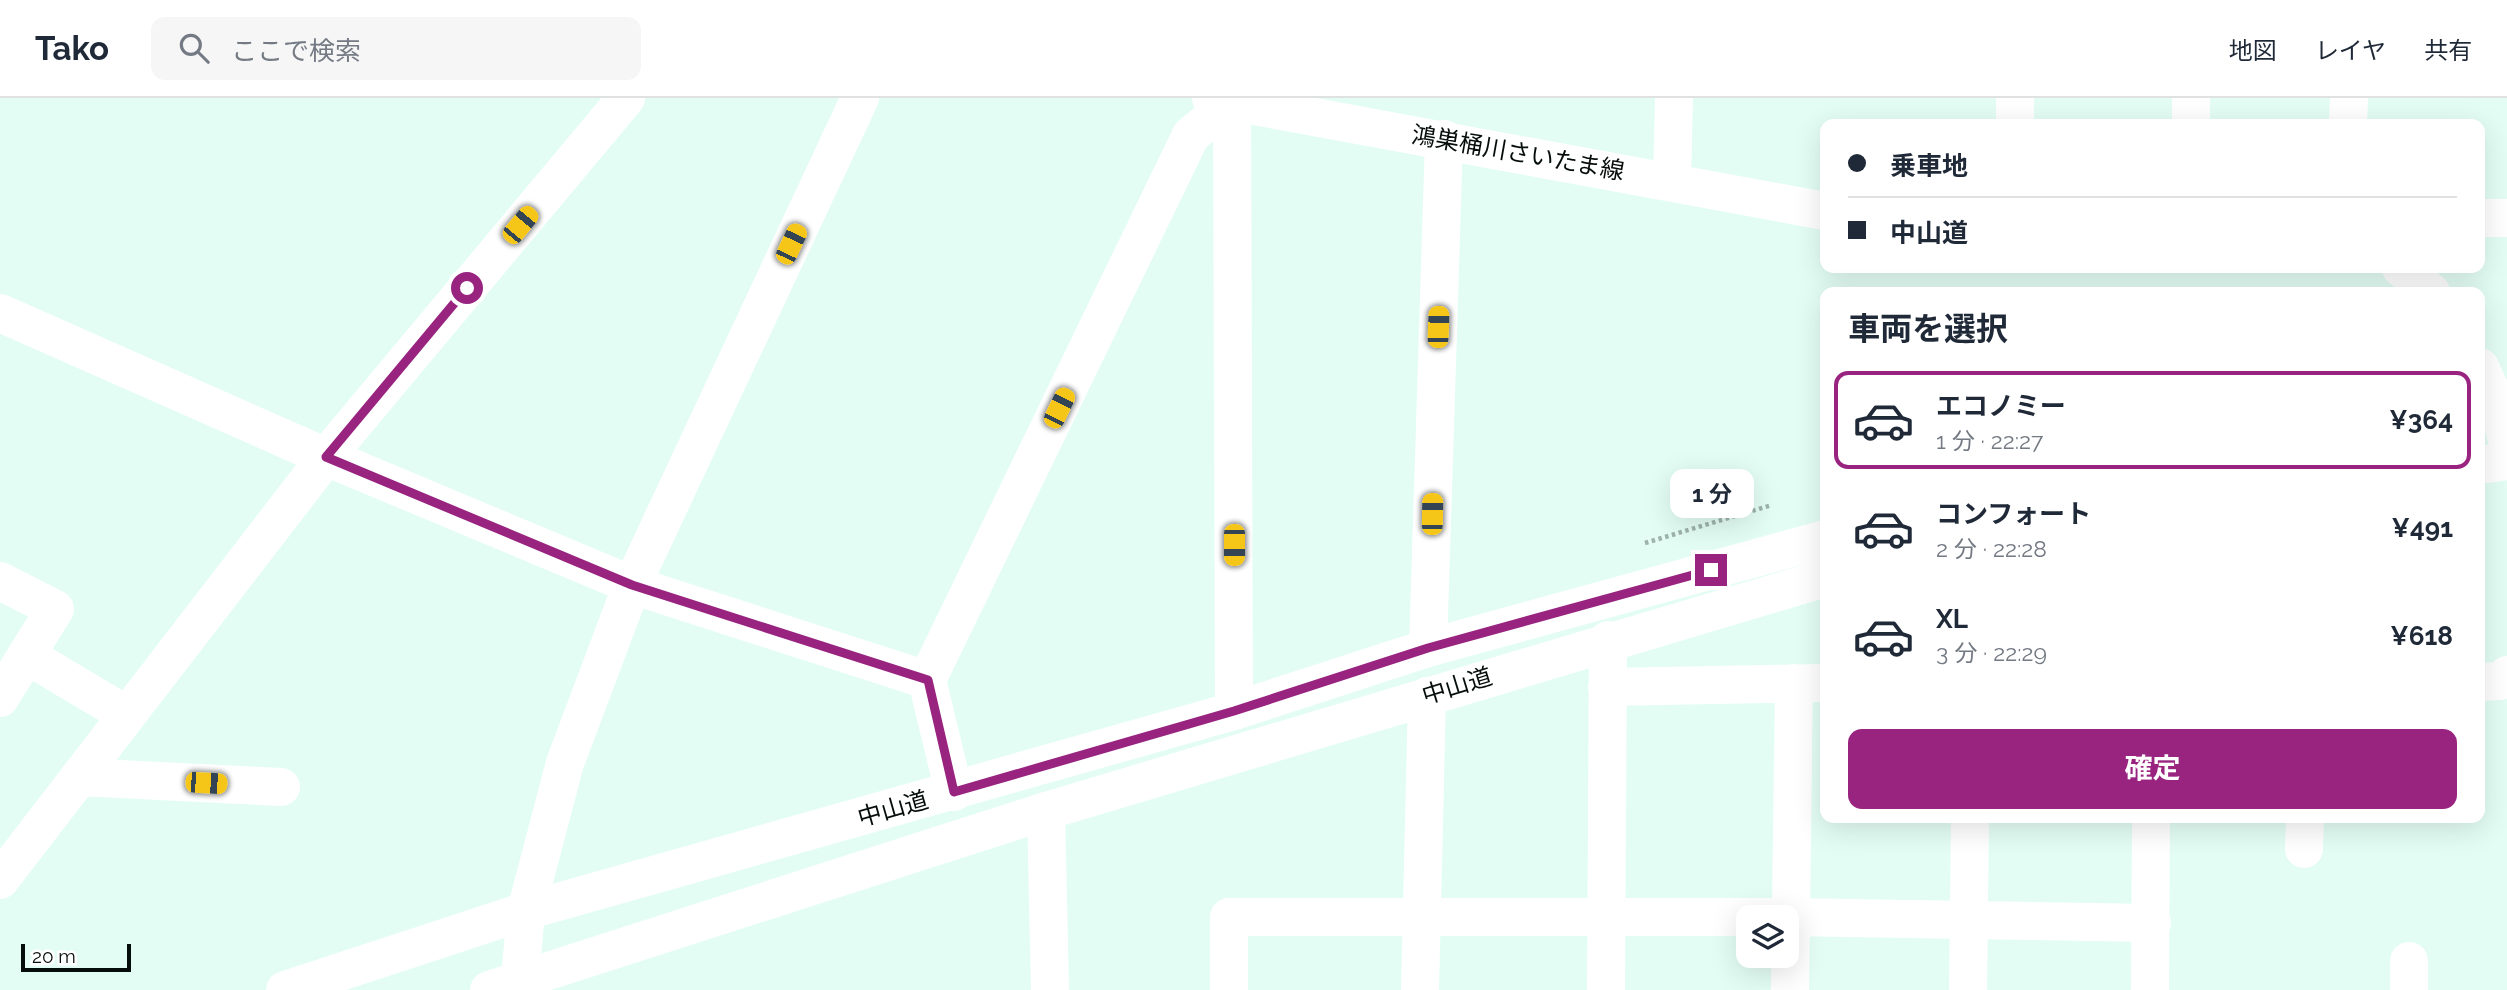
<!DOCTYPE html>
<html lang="ja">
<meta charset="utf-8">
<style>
body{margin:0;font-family:Raleway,"Noto Sans JP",sans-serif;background:#f6f6f7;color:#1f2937;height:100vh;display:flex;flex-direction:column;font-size:26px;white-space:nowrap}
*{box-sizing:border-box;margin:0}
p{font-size:23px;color:#747a83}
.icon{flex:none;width:38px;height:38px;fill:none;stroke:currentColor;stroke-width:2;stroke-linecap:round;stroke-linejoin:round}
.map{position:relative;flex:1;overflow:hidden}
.details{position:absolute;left:1820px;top:189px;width:665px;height:536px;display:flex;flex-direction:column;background:#fff;border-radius:14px;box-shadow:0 7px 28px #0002}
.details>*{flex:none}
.guide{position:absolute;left:1820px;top:21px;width:665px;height:154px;border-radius:14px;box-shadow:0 7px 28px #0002;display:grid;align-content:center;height:154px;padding:0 28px;background:#fff}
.buttons{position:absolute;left:1736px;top:807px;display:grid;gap:14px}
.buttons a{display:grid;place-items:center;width:63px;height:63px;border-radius:14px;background:#fff;box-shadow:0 7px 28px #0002;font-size:35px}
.scale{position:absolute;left:21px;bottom:18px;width:110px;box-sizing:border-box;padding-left:7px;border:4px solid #060e0c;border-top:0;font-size:19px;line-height:24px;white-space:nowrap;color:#060e0c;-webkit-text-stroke:5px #fff;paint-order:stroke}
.end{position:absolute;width:32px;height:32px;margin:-16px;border:9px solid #982480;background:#fff;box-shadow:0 0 0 4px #fff}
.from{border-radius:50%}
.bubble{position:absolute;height:49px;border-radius:14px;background:#fff;box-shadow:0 7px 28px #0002;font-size:23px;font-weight:700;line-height:49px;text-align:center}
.car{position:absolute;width:21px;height:42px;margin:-21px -10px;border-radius:9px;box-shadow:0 0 5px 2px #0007;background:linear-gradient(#f5c518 24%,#345 0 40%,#f5c518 0 76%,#345 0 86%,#f5c518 0)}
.guide b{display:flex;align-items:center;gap:24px;height:66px;font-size:26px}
.guide b+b{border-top:2px solid #e0e1e3}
.guide i{width:18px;height:18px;background:#1f2937}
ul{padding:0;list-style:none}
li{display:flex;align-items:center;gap:21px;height:98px;margin:0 14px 10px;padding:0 14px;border:4px solid transparent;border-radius:14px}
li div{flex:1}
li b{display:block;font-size:26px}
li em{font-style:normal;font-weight:700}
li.on{border-color:#982480}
li>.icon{width:63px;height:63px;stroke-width:1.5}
h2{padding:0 28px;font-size:32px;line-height:84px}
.action{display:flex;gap:14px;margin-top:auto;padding:14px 28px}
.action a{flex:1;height:80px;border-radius:14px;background:#982480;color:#fff;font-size:28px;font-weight:700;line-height:80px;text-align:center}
header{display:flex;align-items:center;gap:42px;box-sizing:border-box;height:98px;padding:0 35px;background:#fff;border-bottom:2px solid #e0e1e3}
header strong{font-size:33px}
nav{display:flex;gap:38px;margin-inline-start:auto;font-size:24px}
.search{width:490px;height:63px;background:#f6f6f7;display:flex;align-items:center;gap:18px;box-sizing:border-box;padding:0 24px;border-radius:14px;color:#747a83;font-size:26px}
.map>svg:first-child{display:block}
</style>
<header>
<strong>Tako</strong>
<div class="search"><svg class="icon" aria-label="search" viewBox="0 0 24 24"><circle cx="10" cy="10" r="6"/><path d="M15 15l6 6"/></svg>ここで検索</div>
<nav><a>地図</a><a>レイヤ</a><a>共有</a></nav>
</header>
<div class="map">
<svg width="2507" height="892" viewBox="0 0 2507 892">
<rect width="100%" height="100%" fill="#e3fdf5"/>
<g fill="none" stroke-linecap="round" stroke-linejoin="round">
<path stroke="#9eb3ac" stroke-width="4.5" stroke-dasharray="3.5 3.5" stroke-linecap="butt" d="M1645,445L1772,407"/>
<path stroke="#fff" stroke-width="38" d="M1232,4L1234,613
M2015,26V0
M2191,26V0
M2348,26L2349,0
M1672,83L1674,0
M2480,120H2507
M0,215L326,359L632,487L927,582
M0,483L55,511L0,600
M1428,550L1444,41
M26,557L127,617
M2480,584L2500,583L2507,577
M1607,589L1825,585
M79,679L281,689
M954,694L927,582L1191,37L1232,4
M1046,713L1050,892
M2304,751L2305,719
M0,782L326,359L626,0
M1787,819L2152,825
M519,892L526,813L565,665L632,487L860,0
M1229,892V819H1785
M1420,892L1427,598
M1606,892L1608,542
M1790,892L1794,585
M1968,892L1970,719
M2150,892L2151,719
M2409,892V863"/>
<path stroke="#fff" stroke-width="38" d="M1211,0L1825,113
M2401,170L2431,194
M2480,269L2499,311L2507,342"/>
<path stroke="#fff" stroke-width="38" d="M2480,314L2507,311
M2480,367L2507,363
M285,892L526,813L1234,613L1428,550L1825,441
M489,892L1046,713L1825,480"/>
</g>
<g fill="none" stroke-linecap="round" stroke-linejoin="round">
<path stroke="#982480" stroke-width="9" d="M467,190L326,359L632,487L928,582L954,694L1234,613L1428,550L1711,472"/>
</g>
<g text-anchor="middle" stroke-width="7" stroke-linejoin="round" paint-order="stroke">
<g font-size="24" fill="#060e0c" stroke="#fff">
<text transform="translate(1518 55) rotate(10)" y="8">鴻巣桶川さいたま線</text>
<text transform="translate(1457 588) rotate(-17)" y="8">中山道</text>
<text transform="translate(893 711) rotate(-16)" y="8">中山道</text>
</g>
</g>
</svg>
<div class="buttons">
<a><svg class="icon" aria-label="layers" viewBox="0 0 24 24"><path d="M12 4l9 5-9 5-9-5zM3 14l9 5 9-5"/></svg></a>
</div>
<div class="scale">20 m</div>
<i class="end from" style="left:467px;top:190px"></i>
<i class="end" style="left:1711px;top:472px"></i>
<div class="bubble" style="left:1670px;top:371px;width:84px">1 分</div>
<i class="car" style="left:520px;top:127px;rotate:40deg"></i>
<i class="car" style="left:791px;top:146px;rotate:25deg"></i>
<i class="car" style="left:1438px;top:229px;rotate:2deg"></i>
<i class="car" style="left:1059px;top:310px;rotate:26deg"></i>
<i class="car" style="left:1432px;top:416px;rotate:1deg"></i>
<i class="car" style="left:1234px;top:447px;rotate:180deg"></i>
<i class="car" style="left:206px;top:685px;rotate:93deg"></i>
<div class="guide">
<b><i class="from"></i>乗車地</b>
<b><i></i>中山道</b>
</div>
<section class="details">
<h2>車両を選択</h2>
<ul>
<li class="on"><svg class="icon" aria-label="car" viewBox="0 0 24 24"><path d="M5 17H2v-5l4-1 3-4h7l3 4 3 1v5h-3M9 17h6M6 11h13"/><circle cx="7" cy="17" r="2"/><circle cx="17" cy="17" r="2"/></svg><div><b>エコノミー</b><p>1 分 · 22:27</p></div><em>¥364</em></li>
<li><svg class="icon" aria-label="car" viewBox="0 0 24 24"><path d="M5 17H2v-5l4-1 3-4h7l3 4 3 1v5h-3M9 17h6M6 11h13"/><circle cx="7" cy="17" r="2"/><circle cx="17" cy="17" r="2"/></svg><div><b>コンフォート</b><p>2 分 · 22:28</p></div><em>¥491</em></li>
<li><svg class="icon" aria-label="car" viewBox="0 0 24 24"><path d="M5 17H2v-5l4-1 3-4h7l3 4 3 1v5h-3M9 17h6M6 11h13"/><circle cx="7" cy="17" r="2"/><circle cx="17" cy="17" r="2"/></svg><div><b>XL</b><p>3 分 · 22:29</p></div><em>¥618</em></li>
</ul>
<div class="action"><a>確定</a></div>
</section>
</div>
